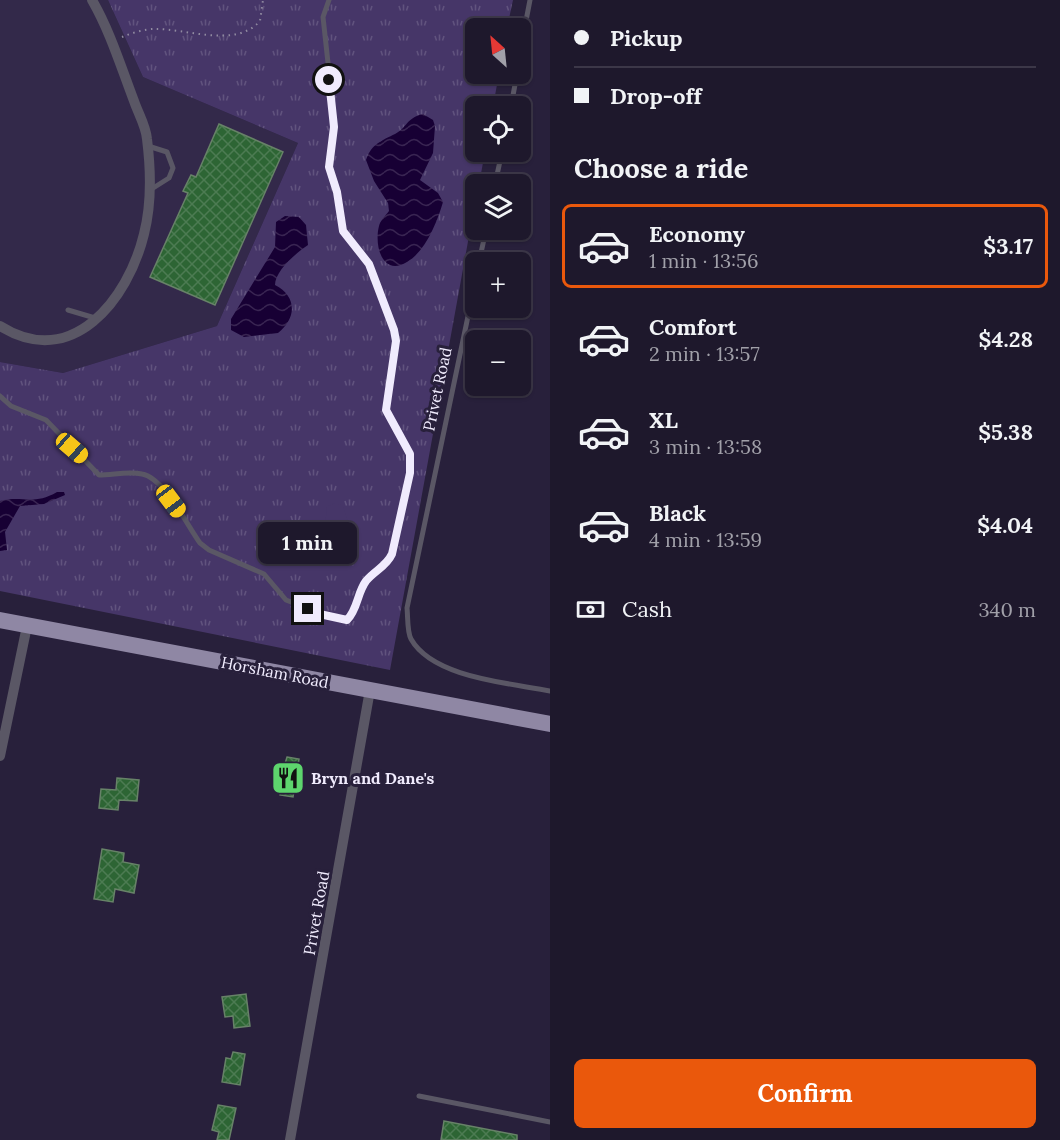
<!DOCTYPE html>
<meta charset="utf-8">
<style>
body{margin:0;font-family:Lora,serif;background:#2b2538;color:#f1f3f6;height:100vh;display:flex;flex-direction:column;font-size:22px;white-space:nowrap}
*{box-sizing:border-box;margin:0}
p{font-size:20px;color:#a1a0a9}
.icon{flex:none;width:33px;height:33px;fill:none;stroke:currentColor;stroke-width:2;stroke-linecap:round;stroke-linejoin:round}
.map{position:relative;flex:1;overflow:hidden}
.drawer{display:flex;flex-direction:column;background:#1e182c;width:510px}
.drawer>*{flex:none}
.guide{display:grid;align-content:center;height:132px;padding:0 24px;background:#1e182c}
.needle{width:39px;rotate:333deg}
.controls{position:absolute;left:465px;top:18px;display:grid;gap:12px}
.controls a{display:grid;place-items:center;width:66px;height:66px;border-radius:9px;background:#1e182c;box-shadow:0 2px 4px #0004,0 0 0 2px #3c3748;font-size:30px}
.end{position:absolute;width:27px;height:27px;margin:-14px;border:8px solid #f0ebfd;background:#111;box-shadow:0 0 0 3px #111}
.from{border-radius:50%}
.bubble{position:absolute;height:42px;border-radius:9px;background:#1e182c;box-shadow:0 2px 4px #0004,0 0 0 2px #3c3748;font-size:20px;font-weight:700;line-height:42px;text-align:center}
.car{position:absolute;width:18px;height:36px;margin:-18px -9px;border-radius:8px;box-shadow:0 0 4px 2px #0007;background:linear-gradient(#f5c518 24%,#345 0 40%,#f5c518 0 76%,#345 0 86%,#f5c518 0)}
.guide b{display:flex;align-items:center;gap:21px;height:57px;font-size:22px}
.guide b+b{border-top:2px solid #3c3748}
.guide i{width:15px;height:15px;background:#f1f3f6}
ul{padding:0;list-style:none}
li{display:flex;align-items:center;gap:18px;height:84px;margin:0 12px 9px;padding:0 12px;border:3px solid transparent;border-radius:9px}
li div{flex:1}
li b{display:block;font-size:22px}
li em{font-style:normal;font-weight:700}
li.active{border-color:#ea580c}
li>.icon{width:54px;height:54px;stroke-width:1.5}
h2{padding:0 24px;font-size:27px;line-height:72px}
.pay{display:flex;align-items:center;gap:15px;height:66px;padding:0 24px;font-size:22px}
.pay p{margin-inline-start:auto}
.action{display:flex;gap:12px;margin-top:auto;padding:12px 24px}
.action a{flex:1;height:69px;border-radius:9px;background:#ea580c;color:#fff;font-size:24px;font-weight:700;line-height:69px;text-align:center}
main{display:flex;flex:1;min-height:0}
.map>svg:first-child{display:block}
</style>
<main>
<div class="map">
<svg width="550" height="1140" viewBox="0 0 550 1140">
<defs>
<pattern id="grass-tufts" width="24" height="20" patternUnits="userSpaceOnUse" patternTransform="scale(1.5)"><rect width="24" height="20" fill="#463668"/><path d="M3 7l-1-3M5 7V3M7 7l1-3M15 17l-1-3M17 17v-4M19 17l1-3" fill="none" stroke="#61537e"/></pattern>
<pattern id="water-waves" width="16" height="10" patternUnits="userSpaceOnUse" patternTransform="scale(1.5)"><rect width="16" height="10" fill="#170034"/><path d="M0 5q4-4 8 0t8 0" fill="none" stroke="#392552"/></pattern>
<pattern id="building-cross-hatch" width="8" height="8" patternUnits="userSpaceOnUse" patternTransform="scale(1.5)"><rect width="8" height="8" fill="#2d6534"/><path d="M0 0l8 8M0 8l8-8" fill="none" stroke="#4c7b52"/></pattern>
</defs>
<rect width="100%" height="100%" fill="#28203b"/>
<path fill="#33294a" d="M0,0H108L143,77L298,143L217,326L63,373L0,362Z"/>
<path fill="url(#grass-tufts)" d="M108,0H513L507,28H476V74H499L493,106H476V152H485L479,184H476L475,203L390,670L0,591V362L63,373L217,326L298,143L143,77Z"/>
<path fill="#463668" d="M336,502L343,507L357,546L352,557L339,561L325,557L319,543L325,527L327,507Z"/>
<path fill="url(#water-waves)" d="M423,114L433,120L435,126L433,153L420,180L438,193L443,202C437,222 426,251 407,262C382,277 374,245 379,226C380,221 385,216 389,211L388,203L374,181L366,160C371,144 383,140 395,134C407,128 406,118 423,114Z
M285,216L299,217L306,225L308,245C296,253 275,271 275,285C297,296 297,318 278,333L244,337L231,330V319L275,247L276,222Z
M57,492H64L65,495L44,504L20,506L5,532L7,550L0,551V501C22,495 33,506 57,492Z"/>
<path fill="url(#building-cross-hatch)" stroke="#678268" stroke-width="1.5" d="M219,124L283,152L215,305L150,277L188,193L183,191L191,175L196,177Z
M287,757L299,759L293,797L280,795L282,784H279Z
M117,778L139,780L137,801L119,800L118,810L99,808L101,789L116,790Z
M102,849L124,853L123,862L139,865L134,893L115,889L113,902L94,899Z
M246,994L250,1026L234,1028L233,1016L225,1017L222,997Z
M233,1052L245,1054L240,1085L222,1082L226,1058L231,1059Z
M218,1105L236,1108L229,1140H217L219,1132L212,1130Z
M444,1121L517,1135V1140H441Z"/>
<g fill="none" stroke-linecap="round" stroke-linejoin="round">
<path stroke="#918ba1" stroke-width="2" stroke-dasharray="1.5 4.5" stroke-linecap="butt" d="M122,37C132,33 144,29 154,29C186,28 235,49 260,21L263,0"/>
<path stroke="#5a5765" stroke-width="5" d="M520,52L530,0
M511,106L517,74
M148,146L167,152L173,168L169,178L150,190
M495,184L502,152
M479,262L486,230
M476,278L407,608C408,617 407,632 411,639C433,678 510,683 550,691
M68,310L95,318
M0,396L11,406L46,420L99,475C113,475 128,471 142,474C164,478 187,525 200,543L209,550L264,574L286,600L324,615L347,620C358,609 357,593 366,581C375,570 386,566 392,554L410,473V454L386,410L396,341L394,330L369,264L343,231L337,192L329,167L335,127L323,17L329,0
M419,1096L550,1122"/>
<path stroke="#5a5765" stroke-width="10" d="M0,326C72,371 128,300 144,234C152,203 151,171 147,139C146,126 138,113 134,101C121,67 110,31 92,0
M0,756L27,626
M290,1140L370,690"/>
<path stroke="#8f87a4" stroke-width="16" d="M0,620L550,724"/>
</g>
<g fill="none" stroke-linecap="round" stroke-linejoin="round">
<path stroke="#f0ebfd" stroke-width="8" d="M308,609L324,615L347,620C358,609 357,593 366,581C375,570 386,567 392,554L410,473V454L386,410L396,341L394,330L369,264L343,231L337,192L329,167L334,127L329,80"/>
</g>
<defs>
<g id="restaurant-square" transform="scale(1.725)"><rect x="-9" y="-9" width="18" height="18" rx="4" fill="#5dd56d" stroke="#28203b"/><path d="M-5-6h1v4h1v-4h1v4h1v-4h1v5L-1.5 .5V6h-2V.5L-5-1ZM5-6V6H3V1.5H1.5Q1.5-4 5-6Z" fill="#111"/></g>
</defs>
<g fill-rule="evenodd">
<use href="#restaurant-square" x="288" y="778"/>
</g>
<g text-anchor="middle" stroke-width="6" stroke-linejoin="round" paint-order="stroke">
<g font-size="16" fill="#f0ebfd" stroke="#28203b">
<text transform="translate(437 389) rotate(-78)" y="6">Privet Road</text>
<text transform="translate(275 672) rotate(11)" y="6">Horsham Road</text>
<text transform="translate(316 913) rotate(-80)" y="6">Privet Road</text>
</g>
<g font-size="16" font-weight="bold" fill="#f0ebfd" stroke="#28203b" text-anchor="start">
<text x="311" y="784">Bryn and Dane's</text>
</g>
</g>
</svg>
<div class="controls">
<a><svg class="needle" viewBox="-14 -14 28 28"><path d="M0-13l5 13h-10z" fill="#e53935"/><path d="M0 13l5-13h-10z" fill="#a1a0a9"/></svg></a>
<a><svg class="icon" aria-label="locate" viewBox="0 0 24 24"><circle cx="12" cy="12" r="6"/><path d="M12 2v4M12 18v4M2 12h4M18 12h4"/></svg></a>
<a><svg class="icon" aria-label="layers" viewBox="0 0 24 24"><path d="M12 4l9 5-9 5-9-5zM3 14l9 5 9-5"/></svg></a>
<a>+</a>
<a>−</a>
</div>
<i class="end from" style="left:329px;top:80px"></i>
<i class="end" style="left:308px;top:609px"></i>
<div class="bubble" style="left:258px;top:522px;width:99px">1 min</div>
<i class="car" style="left:72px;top:448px;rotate:131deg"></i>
<i class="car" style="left:171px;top:501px;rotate:143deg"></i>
</div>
<section class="drawer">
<div class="guide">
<b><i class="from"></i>Pickup</b>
<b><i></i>Drop-off</b>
</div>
<h2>Choose a ride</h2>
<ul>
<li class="active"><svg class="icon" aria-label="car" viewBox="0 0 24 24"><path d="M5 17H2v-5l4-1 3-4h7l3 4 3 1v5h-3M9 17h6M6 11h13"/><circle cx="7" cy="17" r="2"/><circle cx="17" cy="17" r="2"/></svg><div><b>Economy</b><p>1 min · 13:56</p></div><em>$3.17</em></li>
<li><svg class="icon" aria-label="car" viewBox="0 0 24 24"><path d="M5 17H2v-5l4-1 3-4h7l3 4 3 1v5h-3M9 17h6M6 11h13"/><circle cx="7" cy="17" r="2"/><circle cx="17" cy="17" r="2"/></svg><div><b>Comfort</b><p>2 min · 13:57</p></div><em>$4.28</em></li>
<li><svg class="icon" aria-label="car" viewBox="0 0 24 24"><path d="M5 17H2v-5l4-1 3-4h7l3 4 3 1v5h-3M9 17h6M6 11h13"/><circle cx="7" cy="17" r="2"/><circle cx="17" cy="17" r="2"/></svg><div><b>XL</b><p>3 min · 13:58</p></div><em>$5.38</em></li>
<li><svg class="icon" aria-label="car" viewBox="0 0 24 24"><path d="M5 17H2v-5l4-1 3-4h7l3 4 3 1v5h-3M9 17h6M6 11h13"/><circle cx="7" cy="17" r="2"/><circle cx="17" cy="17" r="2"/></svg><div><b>Black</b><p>4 min · 13:59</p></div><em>$4.04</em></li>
</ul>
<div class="pay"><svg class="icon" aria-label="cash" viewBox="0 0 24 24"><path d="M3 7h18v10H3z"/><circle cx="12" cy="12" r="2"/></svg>Cash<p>340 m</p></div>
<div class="action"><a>Confirm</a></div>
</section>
</main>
